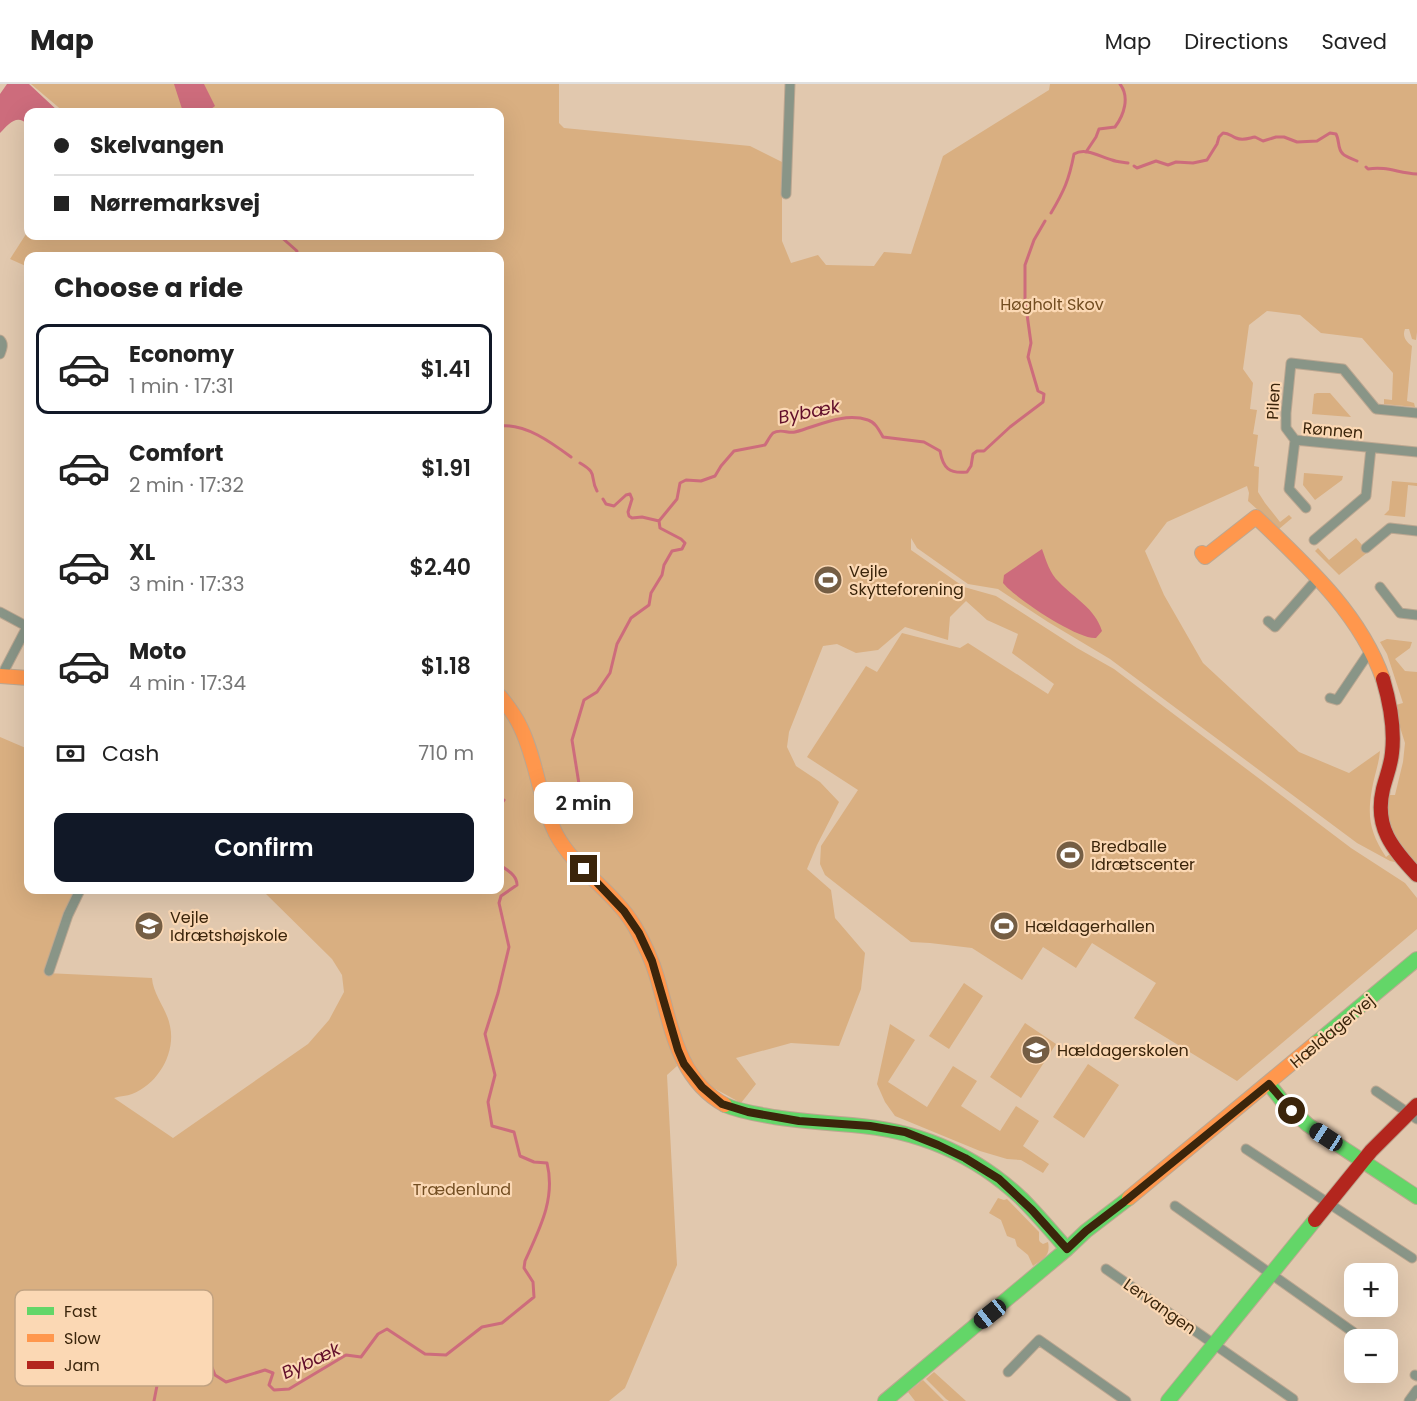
<!DOCTYPE html>
<meta charset="utf-8">
<style>
body{margin:0;font-family:Poppins,sans-serif;background:#f2f2f2;color:#222;height:100vh;display:flex;flex-direction:column;font-size:22px;white-space:nowrap}
*{box-sizing:border-box;margin:0}
p{font-size:20px;color:#767676}
.icon{flex:none;width:33px;height:33px;fill:none;stroke:currentColor;stroke-width:2;stroke-linecap:round;stroke-linejoin:round}
.map{position:relative;flex:1;overflow:hidden}
.panel{position:absolute;left:24px;top:168px;width:480px;height:642px;display:flex;flex-direction:column;background:#fff;border-radius:12px;box-shadow:0 6px 24px #0002}
.panel>*{flex:none}
.banner{position:absolute;left:24px;top:24px;width:480px;height:132px;border-radius:12px;box-shadow:0 6px 24px #0002;display:grid;align-content:center;height:132px;padding:0 30px;background:#fff}
.buttons{position:absolute;left:1344px;top:1179px;display:grid;gap:12px}
.buttons a{display:grid;place-items:center;width:54px;height:54px;border-radius:12px;background:#fff;box-shadow:0 6px 24px #0002;font-size:30px}
.end{position:absolute;width:27px;height:27px;margin:-14px;border:8px solid #3b250b;background:#fff;box-shadow:0 0 0 3px #fff}
.from{border-radius:50%}
.bubble{position:absolute;height:42px;border-radius:12px;background:#fff;box-shadow:0 6px 24px #0002;font-size:20px;font-weight:600;line-height:42px;text-align:center}
.car{position:absolute;width:18px;height:36px;margin:-18px -9px;border-radius:8px;box-shadow:0 0 4px 2px #0007;background:linear-gradient(#222 24%,#8ab4d8 0 40%,#222 0 76%,#8ab4d8 0 86%,#222 0)}
.banner b{display:flex;align-items:center;gap:21px;height:57px;font-size:22px}
.banner b+b{border-top:2px solid #e0e0e0}
.banner i{width:15px;height:15px;background:#222}
ul{padding:0;list-style:none}
li{display:flex;align-items:center;gap:18px;height:90px;margin:0 12px 9px;padding:0 18px;border:3px solid transparent;border-radius:12px}
li div{flex:1}
li b{display:block;font-size:22px}
li em{font-style:normal;font-weight:600}
li.selected{border-color:#111827}
li>.icon{width:54px;height:54px;stroke-width:1.5}
h2{padding:0 30px;font-size:27px;line-height:72px}
.pay{display:flex;align-items:center;gap:15px;height:66px;padding:0 30px;font-size:22px}
.pay p{margin-inline-start:auto}
.action{display:flex;gap:12px;margin-top:auto;padding:12px 30px}
.action a{flex:1;height:69px;border-radius:12px;background:#111827;color:#fff;font-size:24px;font-weight:600;line-height:69px;text-align:center}
header{display:flex;align-items:center;gap:36px;box-sizing:border-box;height:84px;padding:0 30px;background:#fff;border-bottom:2px solid #e0e0e0}
header strong{font-size:28px}
nav{display:flex;gap:33px;margin-inline-start:auto;font-size:21px}
.map>svg:first-child{display:block}
</style>
<header>
<strong>Map</strong>
<nav><a>Map</a><a>Directions</a><a>Saved</a></nav>
</header>
<div class="map">
<svg width="1417" height="1317" viewBox="0 0 1417 1317">
<rect width="100%" height="100%" fill="#e1c8ae"/>
<path fill="#d9af81" d="M31,0H559V39L564,44L750,62L782,78V157L791,179L818,171L826,181L874,182L884,168L911,170L943,72L1049,6L1050,0H1417V248L1416,256L1412,255L1409,245H1405C1402,252 1406,258 1412,262L1407,317L1414,319L1415,323L1384,320V315L1392,316L1393,289L1362,254L1321,249L1300,231L1267,227L1249,241L1243,285L1253,299L1250,325L1257,326L1253,350L1258,351L1254,382L1259,383L1258,408L1265,419L1280,438L1289,431L1292,434L1279,445L1248,417L1249,409L1247,402L1167,438L1145,467L1164,511L1203,579L1299,668L1349,689L1380,667C1379,680 1374,692 1372,705C1367,733 1370,749 1386,773L1391,769L1399,779L1390,777L1357,759L1110,575L1048,538L998,505L968,500L917,464L911,454V466L964,503L996,512L1077,564L1114,585L1351,764L1405,799L1417,814V845L1237,997L1134,934L1156,899L1092,859L1076,884L1043,863L1022,896L972,864L930,859L911,858L825,791L820,780L821,762L858,706L807,673L866,582L877,588L902,549L960,564L968,559L1048,610L1054,600L1012,569L1018,550L987,536L966,517L950,533L948,556L905,543L878,566L856,569L837,560L823,562L789,648L787,663L796,682L820,698L839,718L817,761L807,785L831,806L835,834L865,869L861,905L839,962L791,959L736,974L756,1000L741,1019L710,1002L688,979L651,865L568,760L556,737L504,608L500,604V172H28V183L10,175L28,147V152H500V28H64Z
M1317,309H1330L1351,333L1312,330L1314,310Z
M1304,389L1343,392L1342,396L1315,416L1303,401Z
M1392,397L1417,399V402L1408,401L1405,433L1384,431L1389,426Z
M1356,454L1368,468L1339,491L1315,467L1318,464L1329,476Z
M1387,555L1412,558L1410,564L1395,575L1405,587L1417,588V782C1403,768 1388,751 1385,730C1384,724 1387,717 1388,711H1395L1403,678L1405,659L1399,640L1396,621L1403,619L1387,570L1380,558Z
M500,618L515,639L539,719L627,837L645,872L677,982L667,991L677,1181L625,1304L609,1317H0V653L28,665V806H76L46,889L152,894C153,911 167,925 170,942C176,969 158,1000 132,1010C127,1012 120,1012 114,1014L173,1054L308,960L329,936L344,908L342,891L332,875L265,809L260,806H500Z
M964,899L983,912L949,965L929,952Z
M1025,939L1056,960L1021,1014L990,993Z
M890,940L915,956L888,998L927,1023L953,982L977,997L961,1022L1000,1047L1016,1022L1039,1037L1023,1062L1049,1080L1043,1089L1021,1076L1007,1075L980,1067L895,1032L885,1018L877,1000Z
M1088,980L1119,1001L1084,1054L1053,1033Z
M998,1114L1004,1116L1007,1115L1039,1148V1156L1040,1158L1043,1160L1048,1158C1051,1172 1043,1174 1033,1182L1028,1171L1017,1162L1015,1155L1007,1152L1001,1136L989,1129Z
M934,1288L966,1317H949L946,1315L926,1295Z
M923,1296L944,1317H915L908,1308Z"/>
<path fill="#cd6c7c" d="M7,0H29L59,28H28V41C17,29 9,40 0,49V10Z
M174,0H204L215,22L207,28H183Z
M1042,465C1046,476 1050,490 1059,498C1074,514 1095,524 1102,547L1096,554C1078,556 1015,514 1003,499L1004,491Z"/>
<g fill="none" stroke-linecap="round" stroke-linejoin="round">
<path stroke="#cd6c7c" stroke-width="3" d="M1086,68L1096,53L1099,45L1115,43C1124,31 1130,13 1120,0
M1134,82L1137,84L1156,77L1168,81L1176,78L1193,79L1207,76L1217,60L1219,53L1223,49C1229,49 1231,52 1236,54C1243,57 1249,54 1255,53L1263,57L1276,53H1284L1297,58L1317,57L1330,49L1336,50C1340,57 1337,65 1343,70C1346,73 1353,75 1357,77
M1366,83L1368,85C1387,82 1398,89 1417,90
M1051,129C1064,107 1069,96 1074,70C1086,63 1100,73 1112,76C1117,78 1123,78 1128,79
M280,152L297,167L296,172
M500,342C525,339 552,359 571,373
M580,379C599,390 589,392 597,407
M603,415L606,420L614,422L626,411L630,410L632,415L628,428L629,432L632,434L642,433L659,437
M579,700L572,656L584,616L597,608L610,589L617,560L631,534L649,521L651,509L662,491L664,481L672,467L682,465L685,459L681,455L660,444L659,437L677,415L680,399L686,396L701,397L715,392L721,382L734,367L765,361C767,358 770,352 773,349C781,344 788,350 795,348C818,342 843,328 868,336C875,338 879,346 883,353L924,358L940,367C943,384 949,390 967,388L971,382L973,370L977,367H984L1010,343L1043,318L1044,310L1038,307L1028,273L1031,259L1025,216V181L1034,156L1045,137
M500,722L504,716
M500,750L501,755L500,756
M154,1317L161,1281L157,1267L162,1258L169,1256L201,1267L207,1271L215,1291L226,1298L265,1286L273,1289L269,1301L274,1306L289,1305L346,1271L361,1273L378,1250L387,1245L425,1270L446,1271L482,1243L502,1239L534,1213L533,1198L524,1184L525,1177C539,1146 556,1115 547,1079L534,1078L520,1072L514,1048L492,1042L488,1018L495,991L485,950L498,909L509,863L499,819L501,812L517,801C517,791 508,787 500,781"/>
<g stroke="#bca791" stroke-width="11">
<path id="street" d="M786,110L790,0
M0,256C4,260 2,265 0,270
M1295,356L1286,344V329L1291,279L1343,285L1376,325L1417,329
M1295,356L1417,368
M1295,356L1289,405L1306,424
M1314,456L1366,412L1371,364
M1366,464L1390,444L1417,447
M1380,503L1400,529L1417,531
M0,528L28,543
M1268,537L1275,543L1318,494
M3,592L5,585L28,541
M1330,614L1337,616L1370,567
M49,887L68,831L80,806
M1376,1007L1417,1035
M1246,1065L1412,1174
M1175,1122L1353,1248
M1106,1185L1293,1315
M1008,1288L1039,1256L1126,1317
M1415,1291L1417,1292
M1409,1317L1417,1306"/>
</g>
<g stroke="#bca791" stroke-width="16">
<path id="fast" d="M1316,959L1417,875
M1269,1000L1283,1018L1308,1041L1417,1113
M725,1021C741,1028 758,1030 774,1033C800,1037 826,1039 852,1041C917,1046 973,1069 1021,1114C1037,1130 1052,1148 1067,1165
M885,1317L1067,1165L1086,1147L1129,1114
M1168,1317L1315,1136"/>
</g>
<g stroke="#bca791" stroke-width="16">
<path id="slow" d="M1202,469L1205,473L1256,433C1305,480 1360,529 1383,595
M0,592L28,594
M500,612C508,622 515,631 520,642C537,676 539,716 556,750C575,786 614,807 635,843C644,859 652,876 657,893C671,940 677,995 725,1021
M1129,1114L1316,959"/>
</g>
<g stroke="#bca791" stroke-width="16">
<path id="jam" d="M1383,595C1390,619 1395,644 1392,669C1391,681 1386,693 1383,705C1374,743 1392,764 1417,791
M1315,1136L1371,1067L1417,1021"/>
</g>
<use href="#street" stroke="#899587" stroke-width="9"/>
<use href="#fast" stroke="#63d668" stroke-width="14"/>
<use href="#slow" stroke="#ff974d" stroke-width="14"/>
<use href="#jam" stroke="#b3261e" stroke-width="14"/>
</g>
<g fill="none" stroke-linecap="round" stroke-linejoin="round">
<path stroke="#3b250b" stroke-width="8" d="M584,785L624,827L639,849L652,877L678,966L684,980L702,1003L722,1020L748,1028L799,1037L870,1042L905,1048L938,1061L965,1074L999,1095L1032,1126L1067,1165L1086,1147L1124,1118L1269,1000L1292,1027"/>
</g>
<defs>
<g id="stadium-disc" transform="scale(1.5)"><circle r="9.5" fill="#755e44" stroke="#fbd8b4"/><path d="M0-5a6.5 5 0 1 0 0 10a6.5 5 0 1 0 0-10ZM-3.5-1.8h7v3.6h-7Z" fill="#fff"/></g>
<g id="university-disc" transform="scale(1.5)"><circle r="9.5" fill="#755e44" stroke="#fbd8b4"/><path d="M0-5L7-2L0 1L-7-2ZM-4 1L0 2.5L4 1V4Q0 6-4 4Z" fill="#fff"/></g>
<g id="school-disc" transform="scale(1.5)"><circle r="9.5" fill="#755e44" stroke="#fbd8b4"/><path d="M0-5L7-2L0 1L-7-2ZM-4 1L0 2.5L4 1V4Q0 6-4 4Z" fill="#fff"/></g>
</defs>
<g fill-rule="evenodd">
<use href="#stadium-disc" x="828" y="496"/>
<use href="#stadium-disc" x="1070" y="771"/>
<use href="#university-disc" x="149" y="842"/>
<use href="#stadium-disc" x="1004" y="842"/>
<use href="#school-disc" x="1036" y="966"/>
</g>
<g text-anchor="middle" stroke-width="4.5" stroke-linejoin="round" paint-order="stroke">
<g font-size="16" fill="#734e22" stroke="#fbd8b4">
<text x="1052" y="226">Høgholt Skov</text>
<text x="462" y="1111">Trædenlund</text>
</g>
<g font-size="16" fill="#3b250b" stroke="#fbd8b4">
<text transform="translate(1273 317) rotate(-87)" y="6">Pilen</text>
<text transform="translate(1333 346) rotate(5)" y="6">Rønnen</text>
<text transform="translate(1332 947) rotate(-40)" y="6">Hældagervej</text>
<text transform="translate(1160 1222) rotate(35)" y="6">Lervangen</text>
</g>
<g font-size="16" fill="#3b250b" stroke="#fbd8b4" text-anchor="start">
<text x="849" y="493">Vejle<tspan x="849" dy="18">Skytteforening</tspan></text>
<text x="1091" y="768">Bredballe<tspan x="1091" dy="18">Idrætscenter</tspan></text>
<text x="170" y="839">Vejle<tspan x="170" dy="18">Idrætshøjskole</tspan></text>
<text x="1025" y="848">Hældagerhallen</text>
<text x="1057" y="972">Hældagerskolen</text>
</g>
<g font-size="18" font-style="italic" fill="#620f2b" stroke="#fbd8b4">
<text transform="translate(809 328) rotate(-11)" y="6">Bybæk</text>
<text transform="translate(311 1277) rotate(-25)" y="6">Bybæk</text>
</g>
</g>
<rect x="15" y="1206" width="198" height="96" rx="9" fill="#fbd8b4" stroke="#c1a281" stroke-width="1.5"/>
<rect x="27" y="1223" width="27" height="8" fill="#63d668"/>
<rect x="27" y="1250" width="27" height="8" fill="#ff974d"/>
<rect x="27" y="1277" width="27" height="8" fill="#b3261e"/>
<g font-size="16" fill="#3b250b">
<text x="64" y="1233">Fast</text>
<text x="64" y="1260">Slow</text>
<text x="64" y="1287">Jam</text>
</g>
</svg>
<div class="buttons">
<a>+</a>
<a>−</a>
</div>
<i class="end from" style="left:1292px;top:1027px"></i>
<i class="end" style="left:584px;top:785px"></i>
<div class="bubble" style="left:534px;top:698px;width:99px">2 min</div>
<i class="car" style="left:1326px;top:1053px;rotate:303deg"></i>
<i class="car" style="left:990px;top:1230px;rotate:231deg"></i>
<div class="banner">
<b><i class="from"></i>Skelvangen</b>
<b><i></i>Nørremarksvej</b>
</div>
<section class="panel">
<h2>Choose a ride</h2>
<ul>
<li class="selected"><svg class="icon" aria-label="car" viewBox="0 0 24 24"><path d="M5 17H2v-5l4-1 3-4h7l3 4 3 1v5h-3M9 17h6M6 11h13"/><circle cx="7" cy="17" r="2"/><circle cx="17" cy="17" r="2"/></svg><div><b>Economy</b><p>1 min · 17:31</p></div><em>$1.41</em></li>
<li><svg class="icon" aria-label="car" viewBox="0 0 24 24"><path d="M5 17H2v-5l4-1 3-4h7l3 4 3 1v5h-3M9 17h6M6 11h13"/><circle cx="7" cy="17" r="2"/><circle cx="17" cy="17" r="2"/></svg><div><b>Comfort</b><p>2 min · 17:32</p></div><em>$1.91</em></li>
<li><svg class="icon" aria-label="car" viewBox="0 0 24 24"><path d="M5 17H2v-5l4-1 3-4h7l3 4 3 1v5h-3M9 17h6M6 11h13"/><circle cx="7" cy="17" r="2"/><circle cx="17" cy="17" r="2"/></svg><div><b>XL</b><p>3 min · 17:33</p></div><em>$2.40</em></li>
<li><svg class="icon" aria-label="car" viewBox="0 0 24 24"><path d="M5 17H2v-5l4-1 3-4h7l3 4 3 1v5h-3M9 17h6M6 11h13"/><circle cx="7" cy="17" r="2"/><circle cx="17" cy="17" r="2"/></svg><div><b>Moto</b><p>4 min · 17:34</p></div><em>$1.18</em></li>
</ul>
<div class="pay"><svg class="icon" aria-label="cash" viewBox="0 0 24 24"><path d="M3 7h18v10H3z"/><circle cx="12" cy="12" r="2"/></svg>Cash<p>710 m</p></div>
<div class="action"><a>Confirm</a></div>
</section>
</div>
